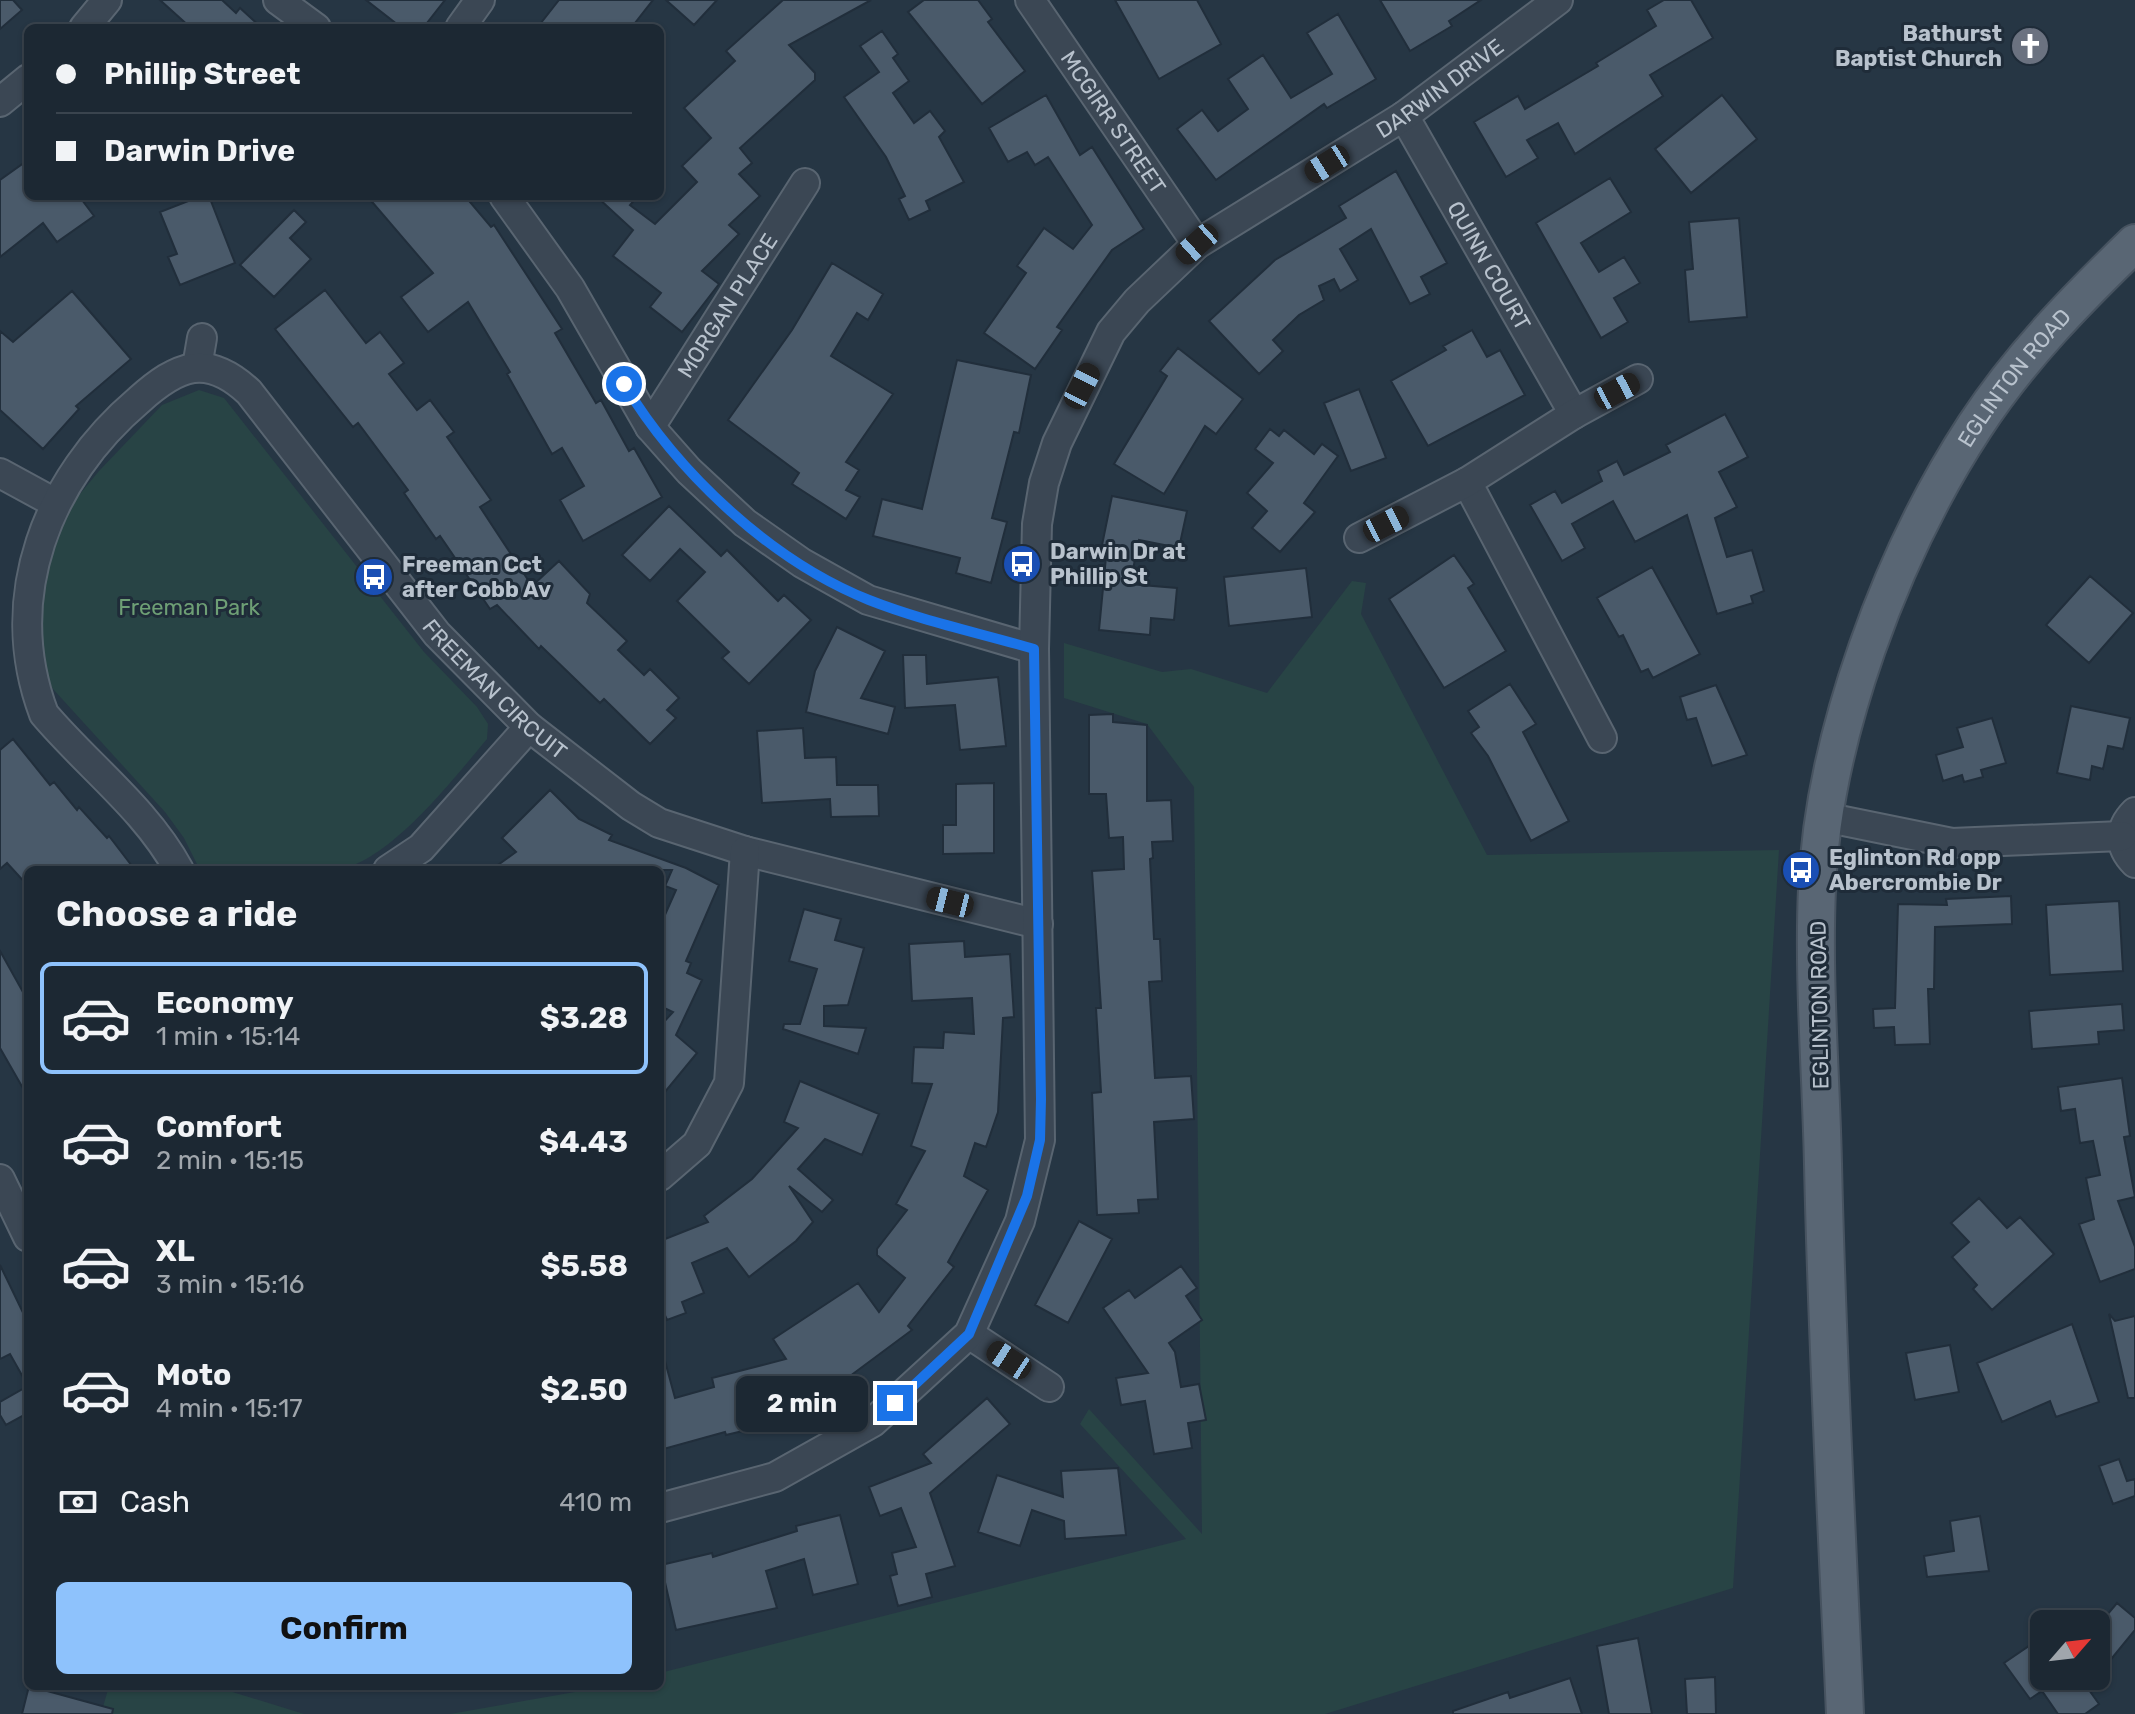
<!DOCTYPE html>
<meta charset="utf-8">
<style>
body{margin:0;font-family:Rubik,sans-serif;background:#29343f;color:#f1f3f6;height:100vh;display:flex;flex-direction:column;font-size:30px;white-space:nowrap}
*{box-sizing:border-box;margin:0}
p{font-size:26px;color:#a0a6ac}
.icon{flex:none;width:44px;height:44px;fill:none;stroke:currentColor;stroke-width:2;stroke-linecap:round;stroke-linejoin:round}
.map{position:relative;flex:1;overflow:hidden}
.sheet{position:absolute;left:24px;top:866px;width:640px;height:824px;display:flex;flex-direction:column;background:#1c2833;border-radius:12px;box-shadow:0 2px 6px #0004,0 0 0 2px #3a444e}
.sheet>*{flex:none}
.hud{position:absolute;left:24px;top:24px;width:640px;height:176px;border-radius:12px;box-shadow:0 2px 6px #0004,0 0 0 2px #3a444e;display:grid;align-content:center;height:176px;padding:0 32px;background:#1c2833}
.needle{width:52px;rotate:62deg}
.fabs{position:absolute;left:2030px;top:1610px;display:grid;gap:16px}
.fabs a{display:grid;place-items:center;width:80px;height:80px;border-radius:12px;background:#1c2833;box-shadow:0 2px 6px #0004,0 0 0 2px #3a444e;font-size:40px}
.end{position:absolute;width:36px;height:36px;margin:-18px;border:10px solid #1a73e8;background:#fff;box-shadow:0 0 0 4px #fff}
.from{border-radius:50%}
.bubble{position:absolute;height:56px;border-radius:12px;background:#1c2833;box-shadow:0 2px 6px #0004,0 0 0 2px #3a444e;font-size:26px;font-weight:700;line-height:56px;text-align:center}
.car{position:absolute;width:24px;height:48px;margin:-24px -12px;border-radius:10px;box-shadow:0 0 6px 2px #0007;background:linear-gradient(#222 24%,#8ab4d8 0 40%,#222 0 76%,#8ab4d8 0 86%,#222 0)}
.hud b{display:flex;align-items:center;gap:28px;height:76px;font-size:30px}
.hud b+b{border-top:2px solid #3a444e}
.hud i{width:20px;height:20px;background:#f1f3f6}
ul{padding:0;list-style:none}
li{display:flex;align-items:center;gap:24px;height:112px;margin:0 16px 12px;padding:0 16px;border:4px solid transparent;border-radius:12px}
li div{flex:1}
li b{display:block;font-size:30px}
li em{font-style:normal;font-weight:700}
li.selected{border-color:#8ec2fc}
li>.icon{width:72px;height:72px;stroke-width:1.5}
h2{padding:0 32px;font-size:36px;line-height:96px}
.pay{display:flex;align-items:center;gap:20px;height:88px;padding:0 32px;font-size:30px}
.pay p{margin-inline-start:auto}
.action{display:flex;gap:16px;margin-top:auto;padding:16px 32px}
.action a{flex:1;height:92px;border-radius:12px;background:#8ec2fc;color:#111;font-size:32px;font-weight:700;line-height:92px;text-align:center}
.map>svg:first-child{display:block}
</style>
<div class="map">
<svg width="2135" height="1714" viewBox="0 0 2135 1714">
<rect width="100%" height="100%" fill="#263644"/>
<path fill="#284445" d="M199,390L224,398L424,652L477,707L488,724L487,739C454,778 389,863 336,870C292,876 244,870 200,870L184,838L165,812L53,689L37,660L28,632L51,529L99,471L162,405Z
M1352,581L1366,583L1361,614L1487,855L1779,850L1733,1588L1325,1714H450L609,1686H660V1673L1186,1539L1080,1424L1089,1409L1202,1534L1194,787L1147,724L1064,698V643L1162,672L1191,669L1267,693Z
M109,1686H213L304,1714H101Z"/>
<path fill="#4a5a6a" stroke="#212e3b" stroke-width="2" d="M0,0H13L22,10L0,29Z
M160,0H222L236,13L240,8L262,28H191Z
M366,0H445L423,28H402Z
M559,0H653L631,28H537Z
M666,0H717L694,25Z
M783,0H871L789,45L815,73V80L740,148L752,163L739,174L760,196L729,225L739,234L702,271L719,284L682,332L650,307L661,293L613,256L633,230L596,196H638L630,205L655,224L697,182L682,166L711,138L684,108L735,61L726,51Z
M924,0H978L992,19L988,22L1025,71L982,104L908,12Z
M1115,0H1197L1221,44L1159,79Z
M1380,0H1481L1449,21L1452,26L1410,51Z
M1664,0H1691L1713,38L1650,75L1663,96L1575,154L1558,123L1527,140L1538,158L1506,177L1474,122L1518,96L1525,109L1598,66L1596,63L1656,26L1647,10Z
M1338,14L1376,79L1327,108L1324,104L1216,180L1177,129L1202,110L1218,131L1248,109L1228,79L1263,55L1291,98L1332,74L1307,33Z
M882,31L898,54L893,58L909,81L893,93L914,123L930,111L945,131L939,137L964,182L926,201L930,210L909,220L899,199L905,196L886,157L844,97L879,72L860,46Z
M1046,95L1080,155L1092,147L1144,229L1112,250L1057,327L1062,330L1035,369L984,333L1026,273L1017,266L1044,228L1073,249L1092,225L1048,157L1035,165L1027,152L1008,162L989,128Z
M1722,95L1757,139L1691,193L1655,149Z
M28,160V196H79L94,216L57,242L43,223L0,257V180Z
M1396,171L1447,263L1421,277L1430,294L1410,304L1371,229L1340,249L1358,280L1340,291L1334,279L1319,286L1324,300L1299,315L1273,340L1283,351L1259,374L1209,321L1275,260L1346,218L1339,206Z
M1610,178L1631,212L1581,243L1599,272L1624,257L1640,283L1614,298L1628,322L1601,338L1536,223Z
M201,196H209L235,263L180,285L168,257L177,254L160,212Z
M367,196H465L491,227L494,225L562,329L555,333L596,403L601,400L629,451L634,448L662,497L583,541L560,500L584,486L562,448L552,454L507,374L510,372L468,302L428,332L401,297L433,273Z
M294,210L306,222L290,238L311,259L274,297L240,265Z
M1739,218L1747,317L1689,322L1685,270L1693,269L1689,222Z
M832,263L883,294L868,320L857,313L831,356L893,394L846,462L859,470L846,490L860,497L846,519L792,484L799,473L728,420L792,330Z
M325,290L366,343L380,332L404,363L389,374L417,410L430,400L454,432L447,437L491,500L480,507L532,586L559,561L590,594L587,603L627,641L618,650L644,675L650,669L679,698L667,710L676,718L650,744L604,699L600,703L541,646L539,649L497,605L490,609L440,536L436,539L404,493L408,490L358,423L353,427L275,329Z
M72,291L131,359L76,406L79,409L43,449L0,410V331L13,342Z
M1472,330L1487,357L1500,350L1525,395L1428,446L1391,381L1446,350L1443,346Z
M1178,348L1243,399L1216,434L1205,426L1164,494L1114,464L1167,376L1160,371Z
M957,360L1031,375L1019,433L1014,432L992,518L1007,522L991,583L956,573L960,558L873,536L882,499L922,509Z
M1359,389L1386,458L1351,471L1324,403Z
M1725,414L1748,457L1719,472L1737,507L1715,518L1727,557L1752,550L1764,591L1751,596L1753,603L1717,614L1687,515L1635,542L1613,501L1572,524L1585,548L1562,561L1530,505L1555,491L1562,503L1602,481L1598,471L1617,461L1624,475L1670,452L1666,445Z
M1270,429L1279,436L1284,430L1314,454L1322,444L1338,456L1304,503L1315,512L1280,552L1252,528L1267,511L1247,493L1273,463L1255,449Z
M1112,496L1187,511L1179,548L1139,540L1130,584L1177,588L1174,620L1151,618L1150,635L1099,630L1106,557L1100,555Z
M669,506L721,556L727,550L778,601L784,595L811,620L749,684L722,658L729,652L677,601L705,572L680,549L650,581L622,555Z
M1454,555L1474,584L1468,588L1506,651L1444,688L1389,599Z
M1652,567L1700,654L1653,678L1648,669L1641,672L1623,635L1619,637L1597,598Z
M1306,568L1312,617L1229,626L1224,577Z
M2090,576L2133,613L2089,663L2046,625Z
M837,627L885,651L861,698L895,707L888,734L806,712L815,671Z
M903,655H926L927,684L998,677L1006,746L960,750L955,705L905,708Z
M1510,684L1536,724L1523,732L1569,821L1531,841L1488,756L1471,733L1479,727L1468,711Z
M1716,685L1747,755L1712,766L1696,718L1687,720L1680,697Z
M2071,706L2130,718L2123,749L2108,746L2103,769L2092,766L2090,780L2057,773Z
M1113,714V722L1147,725V801L1171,800L1173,841L1152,842L1153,858L1150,859L1154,939H1160L1162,981L1149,982L1155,1078L1191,1076L1194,1119L1154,1122L1158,1199L1138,1200L1139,1213L1097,1215L1092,1093L1101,1092L1096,1008H1101L1092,871L1124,869L1123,837L1109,838L1106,794H1089V715Z
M1992,718L2006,763L1981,770L1983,777L1964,782L1962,775L1943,781L1936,755L1963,747L1957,728Z
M803,728L805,758L836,757L837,785H878L879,816L831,817L830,799L762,803L757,731Z
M13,739L50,785L54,782L77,810L79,807L107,838L109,836L135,870H28V886L7,863L0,869V750Z
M994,783V853L943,854V825H956V784Z
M550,790L579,819L612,835L609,840L686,868L719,885L686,961L691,963L687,973L702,980L676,1035L697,1053L660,1098V1023L662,1024L673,1012L660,1006V926L676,890L665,886L672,870H491L516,852L502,838Z
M2011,896L2012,924L1935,927L1934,989H1928L1930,1044L1895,1045L1894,1027L1874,1028L1873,1009L1895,1008L1898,904L1947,905L1946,899Z
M2119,901L2123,971L2050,975L2046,905Z
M804,909L841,919L835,940L864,948L848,1005L824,1006V1026L866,1028L858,1054L783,1029L784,1024H800L817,969L789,961Z
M964,941L965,957L1010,954L1014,1017L1003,1018L998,1112L986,1147L975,1143L964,1176L988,1190L948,1262L954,1267L908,1326L912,1330L850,1376L852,1378L789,1420L726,1435L725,1432L660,1450V1362L665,1361L675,1398L714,1387L712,1378L786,1359L773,1339L858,1283L879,1312L905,1278L877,1255V1249L907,1210L896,1204L925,1151L911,1146L932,1084L912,1083L914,1047L943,1048L944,1032L974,1034L972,998L912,1001L909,944Z
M0,951L28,1001V1097L0,1048Z
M2122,1004L2124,1030L2098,1032L2099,1044L2032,1049L2029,1011Z
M2122,1078L2130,1136L2124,1137L2135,1197L2118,1201L2135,1247V1269L2100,1282L2079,1224L2094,1219L2086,1178L2100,1175L2093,1141L2080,1143L2075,1109L2061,1111L2058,1087Z
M800,1081L879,1114L862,1155L825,1139L798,1169L833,1200L822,1212L789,1186L813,1222L796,1241L749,1277L727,1248L692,1263L704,1293L682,1302L686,1313L667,1320L660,1304V1241L708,1222L704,1216L752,1179L798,1128L784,1122Z
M1979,1198L2007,1228L2020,1217L2054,1254L1992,1310L1973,1289L1977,1285L1952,1257L1969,1242L1951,1223Z
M1079,1221L1112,1239L1068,1323L1035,1305Z
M0,1265L28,1323V1386L10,1354L0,1359Z
M1181,1266L1197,1288L1186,1296L1202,1320L1169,1343L1175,1352L1181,1387L1199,1384L1206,1420L1188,1423L1192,1448L1154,1454L1145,1401L1121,1405L1116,1378L1148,1373L1103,1308L1129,1290L1135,1298Z
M2109,1314L2115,1321L2135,1316V1398H2128Z
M2072,1324L2099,1402L2056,1417L2050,1401L2002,1422L1977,1363Z
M1950,1345L1959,1392L1915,1400L1906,1353Z
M28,1386V1413L6,1425L0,1415V1402Z
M987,1398L1010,1424L930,1493L955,1566L926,1574L932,1597L898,1606L890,1576L897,1574L892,1553L916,1547L901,1508L880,1516L869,1487L931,1463L923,1454Z
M2119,1459L2127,1481L2135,1479V1496L2113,1504L2099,1466Z
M1118,1468L1126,1535L1065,1539L1064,1521L1032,1510L1020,1546L978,1532L997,1475L1063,1497L1061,1471Z
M840,1515L858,1584L813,1595L804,1559L766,1571L777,1608L676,1630L661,1565L712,1553L713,1557L797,1531L796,1526Z
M1980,1516L1989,1571L1927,1577L1924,1556L1954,1551L1950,1521Z
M2117,1603L2135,1618V1630L2108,1663L2096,1654V1628Z
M1638,1638L1652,1714H1609L1597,1646Z
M2029,1646L2044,1667V1676H2066L2076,1689L2084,1683L2099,1704L2085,1714H2058L2042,1691L2030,1699L2004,1663Z
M1715,1677L1716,1714H1687L1685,1679Z
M1570,1678L1582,1714H1453V1711L1508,1692L1510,1698Z
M29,1686L113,1709L112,1714H22Z"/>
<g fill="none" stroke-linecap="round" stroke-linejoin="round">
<g stroke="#596571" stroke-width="32">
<g id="minor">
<path d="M278,0L316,28"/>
<path id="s1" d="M1030,0L1197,244"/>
<path d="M84,28L107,0"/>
<path d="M460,28L480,0"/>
<path d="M0,102L28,79"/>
<path id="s2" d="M1404,116L1574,414"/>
<path d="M504,196L570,288L650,427L689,471L745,523L802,563L868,600L1034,649"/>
<path d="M197,367L202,338"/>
<path id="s3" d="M650,427L805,183"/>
<path d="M0,473L44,497"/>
<path d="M1467,482L1602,738"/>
<path d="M1359,538L1467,482L1574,414L1638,379"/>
<path d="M2135,812C2118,829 2119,847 2135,863"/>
<path d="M1824,817L1952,843L2122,836"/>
<path id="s4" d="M179,870C146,809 88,766 44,714C0,597 47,478 139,400C178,365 207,353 249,392L437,634L529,727L631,806L659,823L745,851L1038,924"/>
<path d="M388,870L421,848L529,727"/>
<path d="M660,1176L697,1144L729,1083L745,851"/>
<path d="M0,1179L28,1237"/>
<path d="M969,1334L1049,1387"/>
<path id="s5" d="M660,1508L775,1477L873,1422L969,1334L1020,1221L1040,1140L1034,649L1037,524L1044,483L1057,443L1111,332L1137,301L1197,244L1404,116L1558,0"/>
</g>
</g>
<g stroke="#475360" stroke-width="40">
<g id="major">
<path id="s6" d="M1845,1714C1837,1531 1827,1348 1823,1164C1821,1073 1813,980 1817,889C1823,737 1892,553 1975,426C2020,357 2077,299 2135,243"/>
</g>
</g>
<use href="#minor" stroke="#3b4754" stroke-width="28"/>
<use href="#major" stroke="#596674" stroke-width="36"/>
</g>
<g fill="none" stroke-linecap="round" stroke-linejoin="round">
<path stroke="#1a73e8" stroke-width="10" d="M624,384C678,473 771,561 869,600C922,621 980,633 1034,649L1041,1099L1040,1140L1027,1196L969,1334L895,1403"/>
</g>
<defs>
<g id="church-disc" transform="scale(2)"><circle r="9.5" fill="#6b7280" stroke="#1f2c39"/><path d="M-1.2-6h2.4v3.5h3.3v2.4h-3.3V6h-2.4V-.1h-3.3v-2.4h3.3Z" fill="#fff"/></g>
<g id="bus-disc" transform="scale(2)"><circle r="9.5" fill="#1a4fb4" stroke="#1f2c39"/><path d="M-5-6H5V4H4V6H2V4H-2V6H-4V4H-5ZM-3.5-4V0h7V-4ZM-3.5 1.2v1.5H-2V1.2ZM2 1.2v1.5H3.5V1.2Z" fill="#fff"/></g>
</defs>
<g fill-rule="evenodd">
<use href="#church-disc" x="2030" y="46"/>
<use href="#bus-disc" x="1022" y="564"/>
<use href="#bus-disc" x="374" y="577"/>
<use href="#bus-disc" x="1801" y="870"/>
</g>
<g text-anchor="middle" stroke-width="6" stroke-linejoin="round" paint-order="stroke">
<g font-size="22" font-weight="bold" fill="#b8c2cd" stroke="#1f2c39" text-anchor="start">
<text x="2002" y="41" text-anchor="end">Bathurst<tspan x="2002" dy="25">Baptist Church</tspan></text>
<text x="1050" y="559">Darwin Dr at<tspan x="1050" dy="25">Phillip St</tspan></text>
<text x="402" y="572">Freeman Cct<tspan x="402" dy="25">after Cobb Av</tspan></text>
<text x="1829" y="865">Eglinton Rd opp<tspan x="1829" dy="25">Abercrombie Dr</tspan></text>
</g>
<g font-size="22" fill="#b8c2cd" stroke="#1f2c39">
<text dy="8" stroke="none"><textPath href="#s5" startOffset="1804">DARWIN DRIVE</textPath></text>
<text dy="8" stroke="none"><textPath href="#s1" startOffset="148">MCGIRR STREET</textPath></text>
<text dy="8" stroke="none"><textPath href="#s2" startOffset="172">QUINN COURT</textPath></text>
<text dy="8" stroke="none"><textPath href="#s3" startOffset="144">MORGAN PLACE</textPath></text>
<text dy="8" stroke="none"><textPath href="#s6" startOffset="1382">EGLINTON ROAD</textPath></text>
<text dy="8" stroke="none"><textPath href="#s4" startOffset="1070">FREEMAN CIRCUIT</textPath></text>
<text transform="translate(1819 1005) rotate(-91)" y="8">EGLINTON ROAD</text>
</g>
<g font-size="22" fill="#6e9f75" stroke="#1f2c39">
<text x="189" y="615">Freeman Park</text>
</g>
</g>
</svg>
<div class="fabs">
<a><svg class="needle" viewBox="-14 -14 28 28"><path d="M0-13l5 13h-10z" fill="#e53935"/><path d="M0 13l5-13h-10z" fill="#a0a6ac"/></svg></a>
</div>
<i class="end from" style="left:624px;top:384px"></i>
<i class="end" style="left:895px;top:1403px"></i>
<div class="bubble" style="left:736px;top:1376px;width:132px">2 min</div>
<i class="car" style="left:1327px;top:164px;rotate:238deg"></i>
<i class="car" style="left:1197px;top:244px;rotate:228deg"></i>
<i class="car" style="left:1082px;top:386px;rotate:27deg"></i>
<i class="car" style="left:1617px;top:391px;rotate:62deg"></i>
<i class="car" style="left:1386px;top:524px;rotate:63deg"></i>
<i class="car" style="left:950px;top:902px;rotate:284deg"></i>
<i class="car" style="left:1009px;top:1360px;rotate:303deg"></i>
<div class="hud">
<b><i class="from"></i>Phillip Street</b>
<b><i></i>Darwin Drive</b>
</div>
<section class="sheet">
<h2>Choose a ride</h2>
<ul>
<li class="selected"><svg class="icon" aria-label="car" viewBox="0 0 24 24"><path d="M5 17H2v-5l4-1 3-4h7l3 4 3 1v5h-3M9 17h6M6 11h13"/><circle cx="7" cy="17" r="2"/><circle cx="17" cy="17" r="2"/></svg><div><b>Economy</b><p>1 min · 15:14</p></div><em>$3.28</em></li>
<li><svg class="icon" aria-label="car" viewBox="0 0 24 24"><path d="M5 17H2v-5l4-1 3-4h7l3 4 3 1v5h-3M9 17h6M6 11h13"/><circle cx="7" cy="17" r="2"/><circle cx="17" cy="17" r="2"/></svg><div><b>Comfort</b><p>2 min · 15:15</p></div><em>$4.43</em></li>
<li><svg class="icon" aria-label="car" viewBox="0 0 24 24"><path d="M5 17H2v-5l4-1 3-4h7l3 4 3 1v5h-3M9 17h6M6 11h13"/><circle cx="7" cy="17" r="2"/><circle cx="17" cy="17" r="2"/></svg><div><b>XL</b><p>3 min · 15:16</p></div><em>$5.58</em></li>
<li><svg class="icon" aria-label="car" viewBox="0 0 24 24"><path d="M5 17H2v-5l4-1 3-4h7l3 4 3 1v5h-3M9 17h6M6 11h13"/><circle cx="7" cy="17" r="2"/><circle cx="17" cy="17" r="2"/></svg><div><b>Moto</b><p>4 min · 15:17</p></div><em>$2.50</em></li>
</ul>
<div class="pay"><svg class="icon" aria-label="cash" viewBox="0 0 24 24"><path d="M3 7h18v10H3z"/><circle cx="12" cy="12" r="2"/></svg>Cash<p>410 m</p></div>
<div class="action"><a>Confirm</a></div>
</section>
</div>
